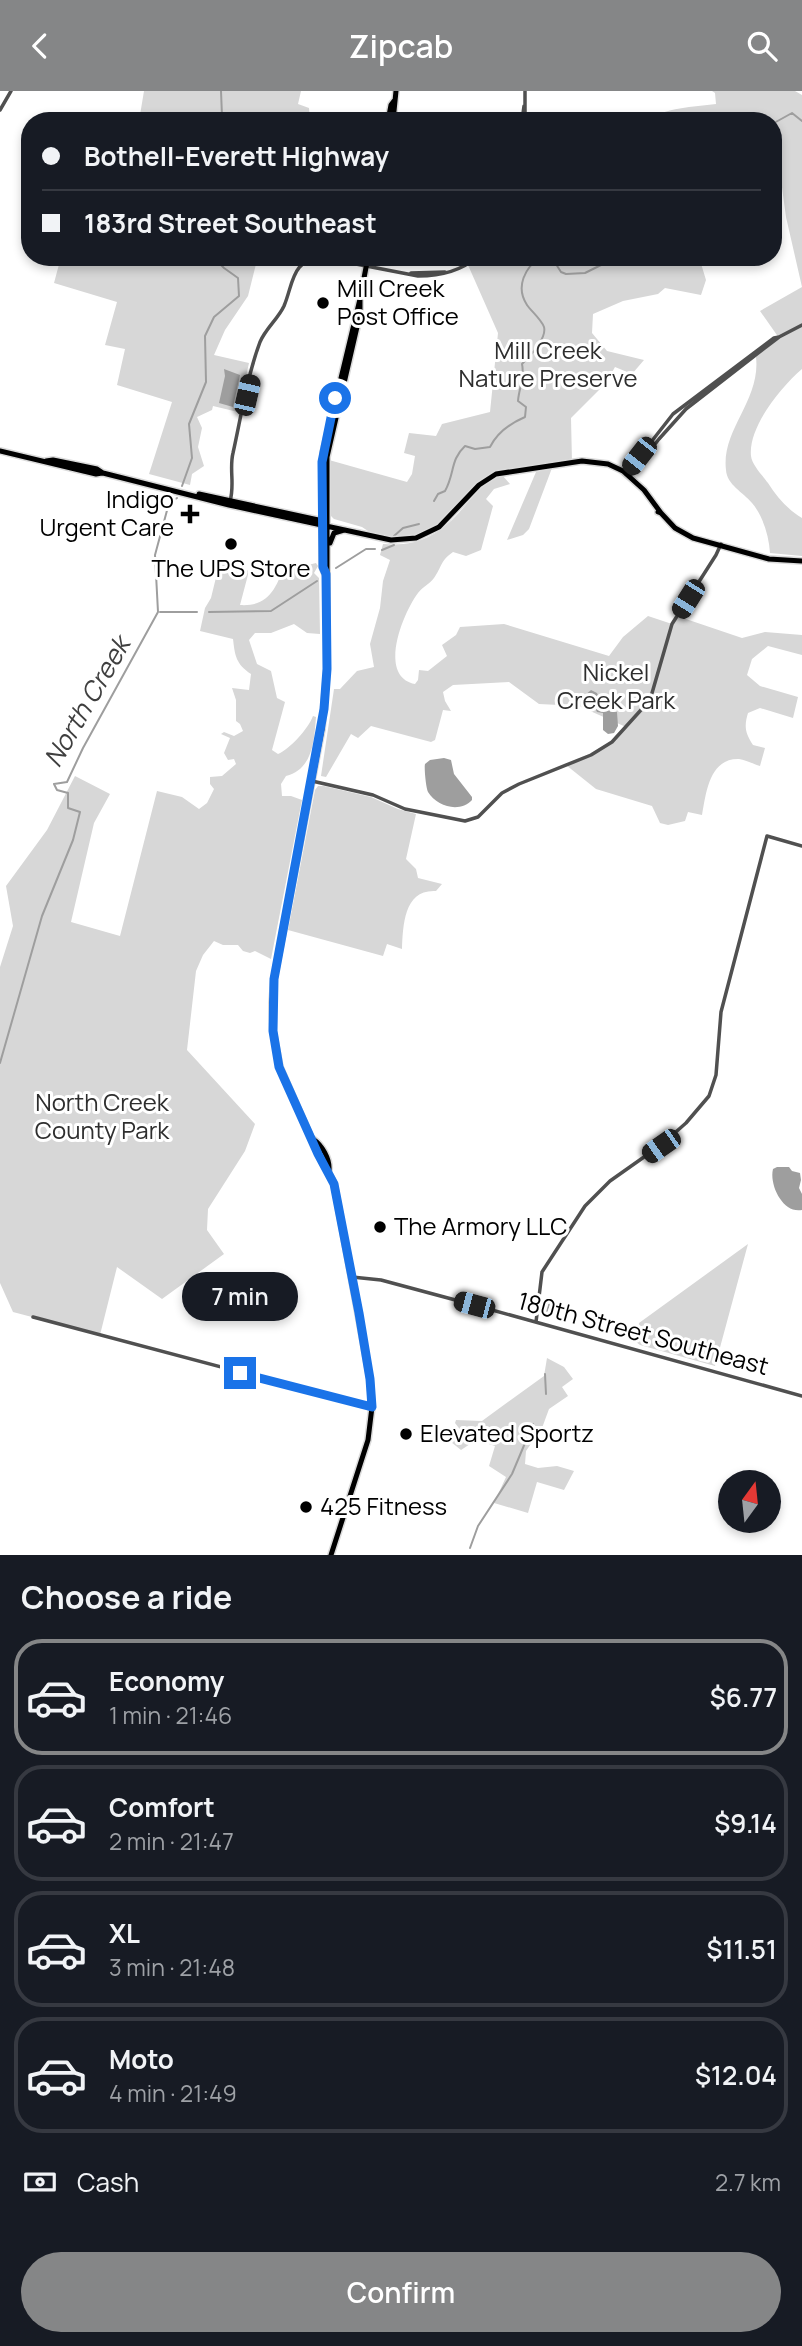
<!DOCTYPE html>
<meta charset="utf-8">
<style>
body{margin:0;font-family:Manrope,sans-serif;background:#242831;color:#f1f3f6;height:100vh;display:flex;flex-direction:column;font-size:26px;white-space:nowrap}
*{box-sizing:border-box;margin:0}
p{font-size:23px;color:#9ea1a6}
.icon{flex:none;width:38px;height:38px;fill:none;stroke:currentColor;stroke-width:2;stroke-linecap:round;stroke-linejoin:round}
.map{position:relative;height:1464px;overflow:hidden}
.side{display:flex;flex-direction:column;background:#171b24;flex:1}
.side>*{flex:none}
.hud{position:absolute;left:21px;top:21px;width:761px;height:154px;border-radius:28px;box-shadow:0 4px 10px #0003;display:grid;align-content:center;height:154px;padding:0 21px;background:#171b24}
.needle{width:46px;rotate:15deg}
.tools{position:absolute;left:718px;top:1379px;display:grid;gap:14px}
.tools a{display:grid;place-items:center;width:63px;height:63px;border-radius:50%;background:#171b24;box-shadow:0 4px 10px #0003;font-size:35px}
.end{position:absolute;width:32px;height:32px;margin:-16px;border:9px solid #1a73e8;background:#fff;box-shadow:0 0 0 4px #fff}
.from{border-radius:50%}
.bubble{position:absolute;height:49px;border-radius:24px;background:#171b24;box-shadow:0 4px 10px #0003;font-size:23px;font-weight:600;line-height:49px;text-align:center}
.car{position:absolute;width:21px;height:42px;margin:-21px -10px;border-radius:9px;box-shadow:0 0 5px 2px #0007;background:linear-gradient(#222 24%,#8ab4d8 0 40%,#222 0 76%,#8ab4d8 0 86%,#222 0)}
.hud b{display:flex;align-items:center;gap:24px;height:66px;font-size:26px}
.hud b+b{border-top:2px solid #363941}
.hud i{width:18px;height:18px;background:#f1f3f6}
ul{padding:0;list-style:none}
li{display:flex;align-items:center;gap:21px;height:116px;margin:0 14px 10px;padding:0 7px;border:4px solid #363941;border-radius:28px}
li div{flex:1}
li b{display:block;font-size:26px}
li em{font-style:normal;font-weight:600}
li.on{border-color:#858687}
li>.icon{width:63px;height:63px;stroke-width:1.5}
h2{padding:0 21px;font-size:32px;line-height:84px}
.pay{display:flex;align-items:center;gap:18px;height:77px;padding:0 21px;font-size:26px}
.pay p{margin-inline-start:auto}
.button{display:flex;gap:14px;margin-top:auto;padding:14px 21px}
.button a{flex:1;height:80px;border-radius:42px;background:#858687;color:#fff;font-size:28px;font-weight:600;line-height:80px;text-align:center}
header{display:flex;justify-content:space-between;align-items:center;height:91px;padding:0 21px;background:#858687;color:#fff;font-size:32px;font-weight:600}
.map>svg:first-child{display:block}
</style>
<header><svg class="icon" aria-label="back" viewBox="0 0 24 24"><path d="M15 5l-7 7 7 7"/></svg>Zipcab<svg class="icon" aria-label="search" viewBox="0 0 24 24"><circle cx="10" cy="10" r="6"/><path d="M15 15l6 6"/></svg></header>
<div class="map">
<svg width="802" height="1464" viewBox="0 0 802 1464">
<rect width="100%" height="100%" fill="#fff"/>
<path fill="#d7d7d7" d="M144,0H301L298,13L309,17L310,29L139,30Z
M712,0H795L802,4V278C781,296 748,336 751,365C752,374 763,385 768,392C777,406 787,418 802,427V465L770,462C769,445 763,425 752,412C743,401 727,394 726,379C721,339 761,309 756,266L779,247L760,220L802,196L786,126L781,89L774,76V30H646C666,16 693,16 716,13L715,2Z
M61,166H251L257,169L248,205L225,239L214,264L249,272L238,321L213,315L212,319L197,326L202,337L198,356L204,375L192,383L190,394L149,383L172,311L117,294L125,258L105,254L117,211L54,192Z
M477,166H699L706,189L701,204L665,197L658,203L623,210L593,223L592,242L607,260L644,269L632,283L615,276L606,292L571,327L572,371L538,374L534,377L505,381L486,388L450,426L422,446L380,448L362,436L334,428L331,425L329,369L407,391L412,383L415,365L404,362L409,342L436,345L442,333L490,321L498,242L468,174Z
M552,377L529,438L523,444L507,449L536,381Z
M500,384H502L510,393L494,398L486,408L493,415L481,459L466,465L453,461C440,470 442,476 434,487C430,493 422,496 418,502C403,522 377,585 415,593L418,589L419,579L428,580L447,565L442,554L456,544L460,536L504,533L609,565L623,546L648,525L672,533L677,525L742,547L765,541L802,544V564L768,555L752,568L747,584L760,595L798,606L793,627L760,617L748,622C744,635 745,642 753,654L765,657L760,675C754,673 745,669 739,668C709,667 706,703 702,724L688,721L685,730L668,734L660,732L652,715L596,698L566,674C590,665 608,656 626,636L579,615L539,613L509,591L453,594L443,601L445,610L451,620L443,619L435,649L431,651L371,635L358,647L351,643L326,686L321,685L334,598H340L357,580L374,576L370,553L380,517L383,490L390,469L380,464L383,453C418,456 440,444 463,417C475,403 483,392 500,384Z
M222,469L231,475L249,480L240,514C269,516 277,496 285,472L304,475L316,472L318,475L314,482L319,487L320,543L307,542L294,533L271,542H255L249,549L257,573L271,580L277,607L285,611L272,659L278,663C290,658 308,638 313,625L316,626C314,650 313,678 286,685L281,693L282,705H291L302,709L271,868L255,860L250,862L243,860L238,854H223L214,850L203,864L196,880L187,959L255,1033L245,1060L208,1118L207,1139L224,1163L162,1208L117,1176L100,1244L13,1221L0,1192V876L13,835L6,795L47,739L75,685L110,703L94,732L71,831L120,845L157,700L182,706L199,718L207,712L214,698L210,693V686L222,685L236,673L234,668L228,669L224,662L230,647L221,643L224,641L234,645L243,640L240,633L236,630V609L232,597L249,599L251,583C236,573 235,565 233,548L200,540L205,517L211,507L220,470Z
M324,695L371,706L398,718L416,723L406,768L416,778L418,787L442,793L436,800C404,798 403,834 402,858L387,853L383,865L288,839L315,699L318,695Z
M748,1153L715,1275L640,1254L636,1251L639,1232Z
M547,1267L564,1276L573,1288L562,1296L568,1305L549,1318L542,1337L526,1360L525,1373L538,1377L557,1375L574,1380L564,1399L537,1391L528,1422L494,1412L506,1386L489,1375L495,1355L476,1349L461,1359L451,1351L462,1341L455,1332L456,1329L482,1330L486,1327L544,1285Z"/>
<path fill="#9e9e9e" d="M224,278L240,284L233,316L219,312L225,285Z
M591,599L597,602L601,612L607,613L612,620L617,621L618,635L614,642L608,643L603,639V622L597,621L593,613H581L583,606Z
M444,667L451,669L454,683L472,706V709C460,722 437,716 428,701C426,697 424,677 425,673L430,669Z
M777,1076H789L792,1080L800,1082L801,1089L799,1097L802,1103V1119C783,1123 769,1094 773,1078Z"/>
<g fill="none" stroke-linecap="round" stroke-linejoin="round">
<path stroke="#9e9e9e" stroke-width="2" d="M221,0L222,25L225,30
M735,30L738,24L744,28L750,25L757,30
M774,32L792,22L802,30
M542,166L554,170L561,181L566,183L585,182L617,166
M182,395L192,367L189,333L206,291L205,245L214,226L239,205L238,187L224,177L213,166
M434,410L438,403L445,400C455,382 450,369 465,355L475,358L490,356C498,340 511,332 525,326L526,316L518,310C519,297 525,286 522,273C529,266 547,247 544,236C541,228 531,220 527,214C515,196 525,176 541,166
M394,445L403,437L419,433
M382,459L394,454
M336,477L366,458H375
M160,521H197
M209,521L271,520L317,490
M0,972L42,825L73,749L80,721L68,717V702L57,699L54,693L67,691L83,657L158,521L155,464L169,412L177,407
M544,1226L552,1207
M545,1283L546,1303
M470,1457L478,1435L512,1383L533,1333"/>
<g stroke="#dbdbdb" stroke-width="8">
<path id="major" d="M388,30L391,14L394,10
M393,30L396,0
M0,360L96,383L102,382
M46,370L53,369L97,378L103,382L229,414L391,449L416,447L439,436L479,394L496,383L582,370L608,373L623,380L644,399L661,422
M199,403L323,430
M658,421L661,422L675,437L693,447L769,468L802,470
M330,452L334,442L344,439
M325,483L322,476L323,362L360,208L368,166
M313,1048C322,1054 330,1068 329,1079
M331,1464L368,1349L372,1316L370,1288L334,1092L318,1063L280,976L273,940L272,912L274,888L322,638L327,578V366L360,223V208"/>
</g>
<path stroke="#505050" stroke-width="3.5" d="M525,0V30
M0,19L11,0
M522,30L524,15
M464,173L471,166
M411,182L445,181
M626,383L673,323L774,247L779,246
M630,385L659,348L686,318L779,246L802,234
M230,410C235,394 229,378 233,362C241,326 247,286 260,251C266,237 278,228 284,215C294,191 291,167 325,167L418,185C439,185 461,180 477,166
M312,690L373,704L405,718L465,730L478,726L502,702L519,693L591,664L612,651L650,609L672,533L716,464L721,453
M352,1186L381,1189L474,1214L802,1305
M33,1226L372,1316
M536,1231L542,1181L585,1115L610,1090L661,1054L686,1032L709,1005L716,984L721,921L767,745L802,755"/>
<use href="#major" stroke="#000" stroke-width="5"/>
</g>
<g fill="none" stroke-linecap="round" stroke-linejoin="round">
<path stroke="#1a73e8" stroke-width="9" d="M240,1282L372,1316L370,1288L359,1222L334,1093L318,1063L279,976L273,940L274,888L324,618L327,578L326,483L323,476L322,371L335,307"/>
</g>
<g fill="#000" stroke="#fff" stroke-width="2.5">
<circle cx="323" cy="212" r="7"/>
<path d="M186.5 412.5h7v7h7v7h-7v7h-7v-7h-7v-7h7z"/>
<circle cx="231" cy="453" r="7"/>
<circle cx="380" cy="1136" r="7"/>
<circle cx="406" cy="1343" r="7"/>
<circle cx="306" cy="1416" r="7"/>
</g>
<g text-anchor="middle" stroke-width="6" stroke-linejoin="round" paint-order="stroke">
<g font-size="24" fill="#000" stroke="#fff" text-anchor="start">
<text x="337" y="206">Mill Creek<tspan x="337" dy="28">Post Office</tspan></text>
<text x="174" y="417" text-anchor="end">Indigo<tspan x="174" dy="28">Urgent Care</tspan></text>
<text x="231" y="486" text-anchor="middle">The UPS Store</text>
<text x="394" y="1144">The Armory LLC</text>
<text x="420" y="1351">Elevated Sportz</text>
<text x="320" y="1424">425 Fitness</text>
</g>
<g font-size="24" fill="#2e2e2e" stroke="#fff">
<text x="548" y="268">Mill Creek<tspan x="548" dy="28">Nature Preserve</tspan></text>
<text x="616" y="590">Nickel<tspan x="616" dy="28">Creek Park</tspan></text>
<text x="102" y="1020">North Creek<tspan x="102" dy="28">County Park</tspan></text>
</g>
<g font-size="24" fill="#000" stroke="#fff">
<text transform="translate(643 1243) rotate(15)" y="8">180th Street Southeast</text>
</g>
<g font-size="26" font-style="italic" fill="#3f3f3f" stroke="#fff">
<text transform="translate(87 611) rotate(-60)" y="9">North Creek</text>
</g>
</g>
</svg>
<div class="tools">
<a><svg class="needle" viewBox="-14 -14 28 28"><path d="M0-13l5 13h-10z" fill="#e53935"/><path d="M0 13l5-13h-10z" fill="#9ea1a6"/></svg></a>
</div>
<i class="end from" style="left:335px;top:307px"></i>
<i class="end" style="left:240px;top:1282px"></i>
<div class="bubble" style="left:182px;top:1181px;width:116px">7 min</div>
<i class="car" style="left:247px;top:304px;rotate:13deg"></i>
<i class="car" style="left:639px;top:365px;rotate:218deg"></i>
<i class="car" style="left:688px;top:508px;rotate:212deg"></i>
<i class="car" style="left:661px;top:1055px;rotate:235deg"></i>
<i class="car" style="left:474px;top:1214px;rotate:285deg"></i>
<div class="hud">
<b><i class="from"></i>Bothell-Everett Highway</b>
<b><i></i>183rd Street Southeast</b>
</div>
</div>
<section class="side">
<h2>Choose a ride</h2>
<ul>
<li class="on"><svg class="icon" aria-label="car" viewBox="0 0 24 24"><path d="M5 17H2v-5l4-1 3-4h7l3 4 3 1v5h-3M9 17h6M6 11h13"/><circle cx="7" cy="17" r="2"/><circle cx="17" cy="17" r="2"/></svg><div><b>Economy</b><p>1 min · 21:46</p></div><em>$6.77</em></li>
<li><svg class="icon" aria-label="car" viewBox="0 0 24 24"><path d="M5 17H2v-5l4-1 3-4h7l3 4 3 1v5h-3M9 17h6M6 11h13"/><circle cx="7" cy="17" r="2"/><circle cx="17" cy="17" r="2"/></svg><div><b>Comfort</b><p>2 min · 21:47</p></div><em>$9.14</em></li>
<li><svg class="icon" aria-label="car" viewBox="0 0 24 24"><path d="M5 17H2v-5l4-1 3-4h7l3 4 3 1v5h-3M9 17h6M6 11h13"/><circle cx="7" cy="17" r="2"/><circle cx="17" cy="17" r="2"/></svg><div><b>XL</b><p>3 min · 21:48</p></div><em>$11.51</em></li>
<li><svg class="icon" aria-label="car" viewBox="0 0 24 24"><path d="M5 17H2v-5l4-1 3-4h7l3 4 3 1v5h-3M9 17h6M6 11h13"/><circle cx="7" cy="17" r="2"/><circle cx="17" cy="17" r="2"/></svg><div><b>Moto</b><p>4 min · 21:49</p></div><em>$12.04</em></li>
</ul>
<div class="pay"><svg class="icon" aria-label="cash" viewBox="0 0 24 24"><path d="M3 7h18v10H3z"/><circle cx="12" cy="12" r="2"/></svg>Cash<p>2.7 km</p></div>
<div class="button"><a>Confirm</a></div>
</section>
